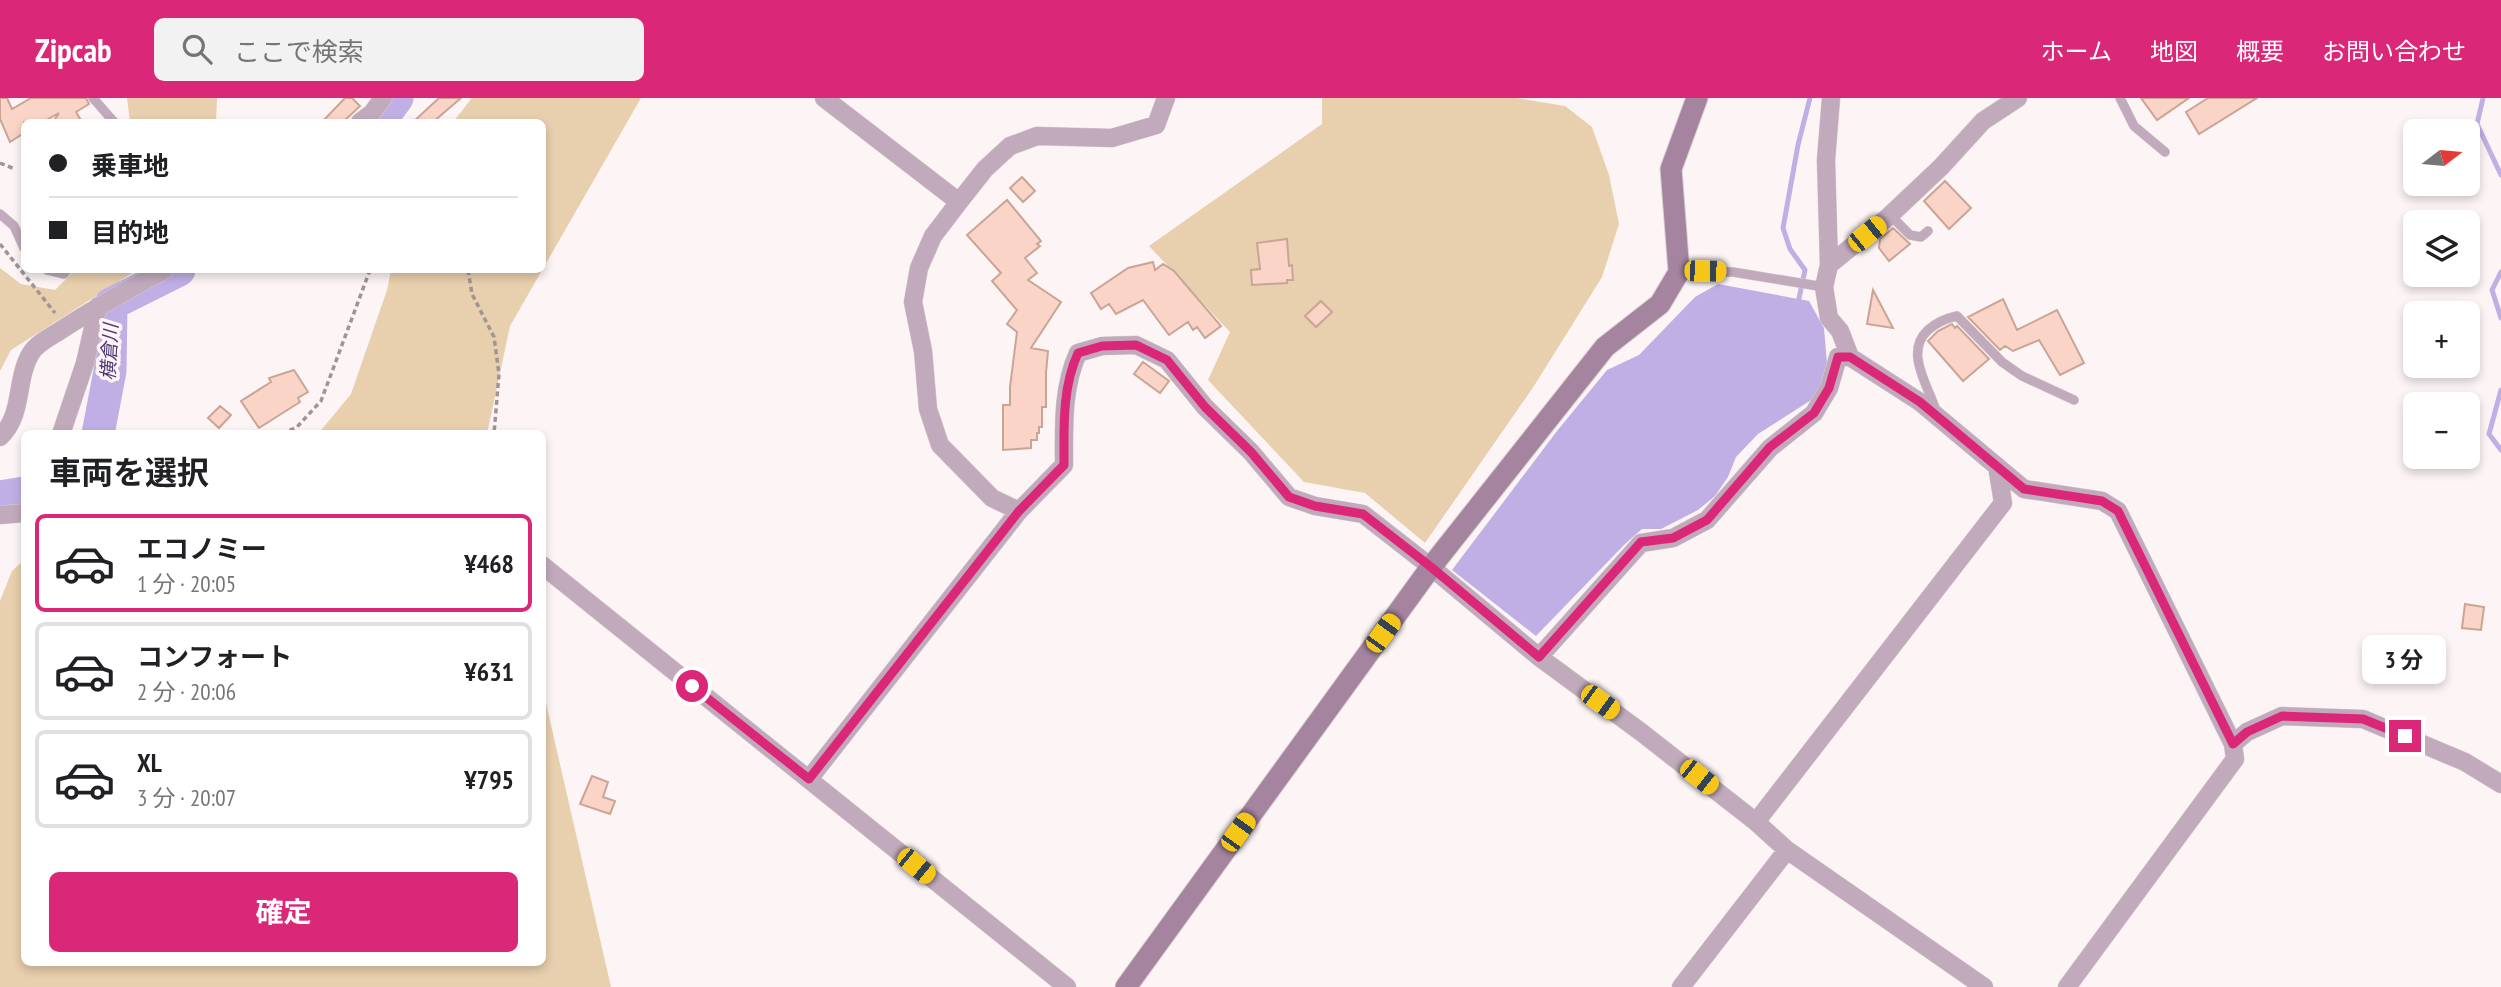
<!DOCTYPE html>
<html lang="ja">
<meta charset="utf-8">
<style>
body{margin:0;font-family:"PT Sans Narrow","Noto Sans JP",sans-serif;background:#f2f2f2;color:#202124;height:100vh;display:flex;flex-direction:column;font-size:26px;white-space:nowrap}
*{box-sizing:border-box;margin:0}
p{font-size:23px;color:#757577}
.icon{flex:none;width:38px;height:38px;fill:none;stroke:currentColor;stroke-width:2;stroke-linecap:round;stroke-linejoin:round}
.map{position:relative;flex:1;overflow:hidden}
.sheet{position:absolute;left:21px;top:332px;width:525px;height:536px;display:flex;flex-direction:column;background:#fff;border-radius:10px;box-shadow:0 4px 10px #0003}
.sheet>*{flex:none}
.banner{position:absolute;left:21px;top:21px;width:525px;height:154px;border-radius:10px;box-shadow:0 4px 10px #0003;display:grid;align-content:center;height:154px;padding:0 28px;background:#fff}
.needle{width:46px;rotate:74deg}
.controls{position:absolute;left:2403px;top:21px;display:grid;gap:14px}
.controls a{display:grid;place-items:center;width:77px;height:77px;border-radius:10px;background:#fff;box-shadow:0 4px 10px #0003;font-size:35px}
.end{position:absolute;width:32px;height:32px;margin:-16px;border:9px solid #db2777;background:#fff;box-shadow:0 0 0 4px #fff}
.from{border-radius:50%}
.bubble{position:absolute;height:49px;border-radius:10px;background:#fff;box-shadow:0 4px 10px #0003;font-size:23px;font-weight:700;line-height:49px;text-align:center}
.car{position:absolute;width:21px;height:42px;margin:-21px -10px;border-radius:9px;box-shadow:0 0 5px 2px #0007;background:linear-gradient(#f5c518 24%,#345 0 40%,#f5c518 0 76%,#345 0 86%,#f5c518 0)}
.banner b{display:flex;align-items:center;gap:24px;height:66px;font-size:26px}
.banner b+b{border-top:2px solid #e0e0e0}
.banner i{width:18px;height:18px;background:#202124}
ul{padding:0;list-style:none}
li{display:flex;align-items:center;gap:21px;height:98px;margin:0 14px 10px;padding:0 14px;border:4px solid #e0e0e0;border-radius:10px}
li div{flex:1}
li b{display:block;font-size:26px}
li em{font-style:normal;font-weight:700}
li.current{border-color:#db2777}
li>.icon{width:63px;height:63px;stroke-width:1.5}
h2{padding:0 28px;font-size:32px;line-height:84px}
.button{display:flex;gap:14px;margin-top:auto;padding:14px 28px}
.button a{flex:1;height:80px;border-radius:10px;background:#db2777;color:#fff;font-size:28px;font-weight:700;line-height:80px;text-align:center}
header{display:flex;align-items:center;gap:42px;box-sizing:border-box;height:98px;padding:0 35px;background:#db2777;color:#fff}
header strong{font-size:33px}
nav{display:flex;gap:38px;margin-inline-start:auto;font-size:24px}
.search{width:490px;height:63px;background:#f2f2f2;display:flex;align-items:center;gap:18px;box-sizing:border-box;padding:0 24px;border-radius:10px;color:#757577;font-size:26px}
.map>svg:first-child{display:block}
</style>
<header>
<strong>Zipcab</strong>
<div class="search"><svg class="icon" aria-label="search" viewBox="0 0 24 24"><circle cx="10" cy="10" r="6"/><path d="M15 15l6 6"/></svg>ここで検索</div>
<nav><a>ホーム</a><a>地図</a><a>概要</a><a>お問い合わせ</a></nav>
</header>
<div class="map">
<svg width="2501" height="889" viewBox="0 0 2501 889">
<rect width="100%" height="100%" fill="#fdf4f5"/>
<path fill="#e8cfad" d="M127,0H217L216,24H130Z
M472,0H641L510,228L487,336H318L351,296L387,192L391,172H542V24H453Z
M1322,0H1517L1565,8L1592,29L1609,77L1619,126L1602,179L1534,288L1425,445L1365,395L1304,384L1208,282L1230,234L1149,148L1322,26Z
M0,170L21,186L55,192L75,172H137L11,252L0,273Z
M24,462V864H542L543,592L611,889H0V503L12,473Z"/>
<path fill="#c0afe5" d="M1718,186L1809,203L1824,230L1827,266L1819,297L1758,336L1736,359L1728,379L1715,398L1698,412L1661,431H1642L1624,447L1536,538L1452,472L1557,333L1607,272L1639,257L1695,199Z"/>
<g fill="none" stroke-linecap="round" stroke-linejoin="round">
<path stroke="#c0afe5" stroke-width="5" d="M2483,0L2477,26L2501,77
M2501,174L2492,192L2501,220
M1798,205L1805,172L1790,151L1783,130L1798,47L1810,0
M2501,292L2489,336L2501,352"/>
<path stroke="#c0afe5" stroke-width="33" d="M379,24L397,0
M98,336L110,273L111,206L179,172
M0,399L24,395"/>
</g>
<path fill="#fad4c6" stroke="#caa495" stroke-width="2" d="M0,0H7L12,11L31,0H86L89,6L76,14L82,24H53L59,15L43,24H24V35L10,44L0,21Z
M345,0H352L360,8L343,24H322Z
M439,0H461L433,24H413Z
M2141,0H2189L2157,22Z
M2208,0H2257L2199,36L2186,14Z
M1022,79L1035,93L1023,104L1010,90Z
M1945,83L1971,110L1949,131L1924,103Z
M1007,102L1041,143L1037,146L1040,148L1025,160L1037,175L1028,182L1061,204L1031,250L1048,253L1046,275V309H1042V329H1039V335H1037V342H1031V350L1003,352V307H1010V289L1017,234L1007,226L1017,212L992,183L1001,175L967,137Z
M1893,130L1910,146L1889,163L1879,150L1880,141Z
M1287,141L1289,168L1292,167L1293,182H1287V185L1252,187L1251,172L1260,171L1257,145Z
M1153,164L1155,172L1163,166L1174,173L1221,228L1205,240L1197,229L1193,232L1188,224L1169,237L1143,202L1116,216L1109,206L1101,211L1091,195L1128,170Z
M1873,192L1893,230L1867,226Z
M2003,201L2017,232L2057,212L2084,265L2060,277L2039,242L2013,253L2005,248L2000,252L1968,219Z
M1321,203L1332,214L1316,229L1305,218Z
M1952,226L1955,230L1957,228L1989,261L1963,283L1928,243L1938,233Z
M1143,264L1169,283L1160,295L1134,276Z
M294,272L308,294L298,300L300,304L259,330L241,303L271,284L269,280Z
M220,308L231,317L219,330L208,320Z
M2465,506L2484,509L2481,532L2462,530Z
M592,678L608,684L603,699L615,703L610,716L580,706Z"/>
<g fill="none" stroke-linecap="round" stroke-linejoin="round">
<g stroke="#dbd1d2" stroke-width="10">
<path id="lane" d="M93,0L114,24
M2120,0L2134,28L2165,54
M0,116L14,128L24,150
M1890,117L1910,137L1921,139L1928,133
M47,172L64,176L67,172
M1680,174H1733L1824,189
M1936,313C1928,287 1904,254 1928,232C1936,225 1947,220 1957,218L2002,264L2022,278L2074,302"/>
</g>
<g stroke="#dbd1d2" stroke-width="19">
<path id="street" d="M824,0L959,104
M1831,0L1826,62L1829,167L1824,189L1829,220L1840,233L1850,259
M360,24L372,15L383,0
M1829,167L1887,120L1941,69L1983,23L2018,0
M61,336L85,265L98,208
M0,339C24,317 15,281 31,255C37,245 52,238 61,232C95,210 129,191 164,172
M1019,413L992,400L940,347L928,311L923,253L913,204L919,170L933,138L959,104L985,71L1010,48L1037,38L1112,40L1156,27L1166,0
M0,417L24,415
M542,467L1067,889
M1539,559L1641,445L1673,440L1707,422L1770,350L1814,315L1829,290L1838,259H1850L1920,304L2024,391L2102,403L2118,413L2233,646L2247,634L2282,618L2363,621L2465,664L2501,686
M809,681L1019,413L1064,367C1064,329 1062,290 1078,255L1102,248L1136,247L1167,262L1205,309L1251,354L1289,399L1315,408L1363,416L1431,469L1539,559L1641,634L1756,724L1787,752L1984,889
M1756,724L2003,405L1997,368
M1681,889L1787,752
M2067,889L2235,661L2233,646"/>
</g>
<g stroke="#dbd1d2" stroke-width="23">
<path id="secondary" d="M1126,889L1431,469L1605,249L1660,206L1679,174L1671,71L1697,0"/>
</g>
<path stroke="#a09495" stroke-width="3.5" stroke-dasharray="5 3.5" stroke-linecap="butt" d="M0,65L15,71
M0,146L55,215
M468,172L472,196L494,239L499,276L494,336
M282,336L297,329L321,303L370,172"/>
<use href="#lane" stroke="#c0aabb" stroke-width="9"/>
<use href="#street" stroke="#c0aabb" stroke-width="18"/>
<use href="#secondary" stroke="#a4849e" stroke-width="21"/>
</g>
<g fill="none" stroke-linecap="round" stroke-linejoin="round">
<path stroke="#db2777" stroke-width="9" d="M692,588L809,681L1019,413L1064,367C1064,329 1062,290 1078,255L1102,248L1136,247L1167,262L1205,309L1251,354L1289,399L1315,408L1363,416L1431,469L1539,559L1641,444L1673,440L1707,422L1770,349L1814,315L1829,290L1838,259H1850L1920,304L2024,391L2102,403L2118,413L2233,646L2247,634L2282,618L2363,621L2405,638"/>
</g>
<g text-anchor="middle" stroke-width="7" stroke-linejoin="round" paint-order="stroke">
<g font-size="19" font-style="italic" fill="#4d3576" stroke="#fdf4f5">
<text transform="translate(109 254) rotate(-87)" y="7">横倉川</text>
</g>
</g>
</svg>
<div class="controls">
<a><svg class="needle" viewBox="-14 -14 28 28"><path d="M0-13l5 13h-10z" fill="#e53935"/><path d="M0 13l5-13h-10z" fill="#757577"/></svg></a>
<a><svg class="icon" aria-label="layers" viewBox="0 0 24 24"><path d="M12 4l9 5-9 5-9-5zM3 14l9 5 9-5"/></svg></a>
<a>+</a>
<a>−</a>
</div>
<i class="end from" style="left:692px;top:588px"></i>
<i class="end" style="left:2405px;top:638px"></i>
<div class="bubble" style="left:2362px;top:537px;width:84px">3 分</div>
<i class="car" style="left:1867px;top:136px;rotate:51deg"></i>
<i class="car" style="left:1705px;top:173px;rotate:91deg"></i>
<i class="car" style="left:1383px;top:535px;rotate:36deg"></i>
<i class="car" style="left:1600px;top:604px;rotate:126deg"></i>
<i class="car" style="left:1699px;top:679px;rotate:128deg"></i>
<i class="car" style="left:1238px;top:734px;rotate:36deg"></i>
<i class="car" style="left:916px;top:768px;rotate:129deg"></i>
<div class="banner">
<b><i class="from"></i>乗車地</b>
<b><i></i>目的地</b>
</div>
<section class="sheet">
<h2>車両を選択</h2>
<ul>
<li class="current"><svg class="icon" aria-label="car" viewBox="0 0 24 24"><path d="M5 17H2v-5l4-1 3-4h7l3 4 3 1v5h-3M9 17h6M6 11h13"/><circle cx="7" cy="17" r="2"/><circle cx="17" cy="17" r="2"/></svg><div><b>エコノミー</b><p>1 分 · 20:05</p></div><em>¥468</em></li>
<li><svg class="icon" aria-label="car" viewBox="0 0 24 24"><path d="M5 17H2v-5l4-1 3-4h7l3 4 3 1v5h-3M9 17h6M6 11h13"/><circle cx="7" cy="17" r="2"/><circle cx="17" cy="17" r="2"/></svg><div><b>コンフォート</b><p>2 分 · 20:06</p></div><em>¥631</em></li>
<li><svg class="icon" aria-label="car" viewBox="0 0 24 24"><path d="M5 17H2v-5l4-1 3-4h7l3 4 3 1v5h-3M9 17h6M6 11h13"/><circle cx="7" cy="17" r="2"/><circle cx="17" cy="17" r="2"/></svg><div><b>XL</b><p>3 分 · 20:07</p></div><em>¥795</em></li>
</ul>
<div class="button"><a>確定</a></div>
</section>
</div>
